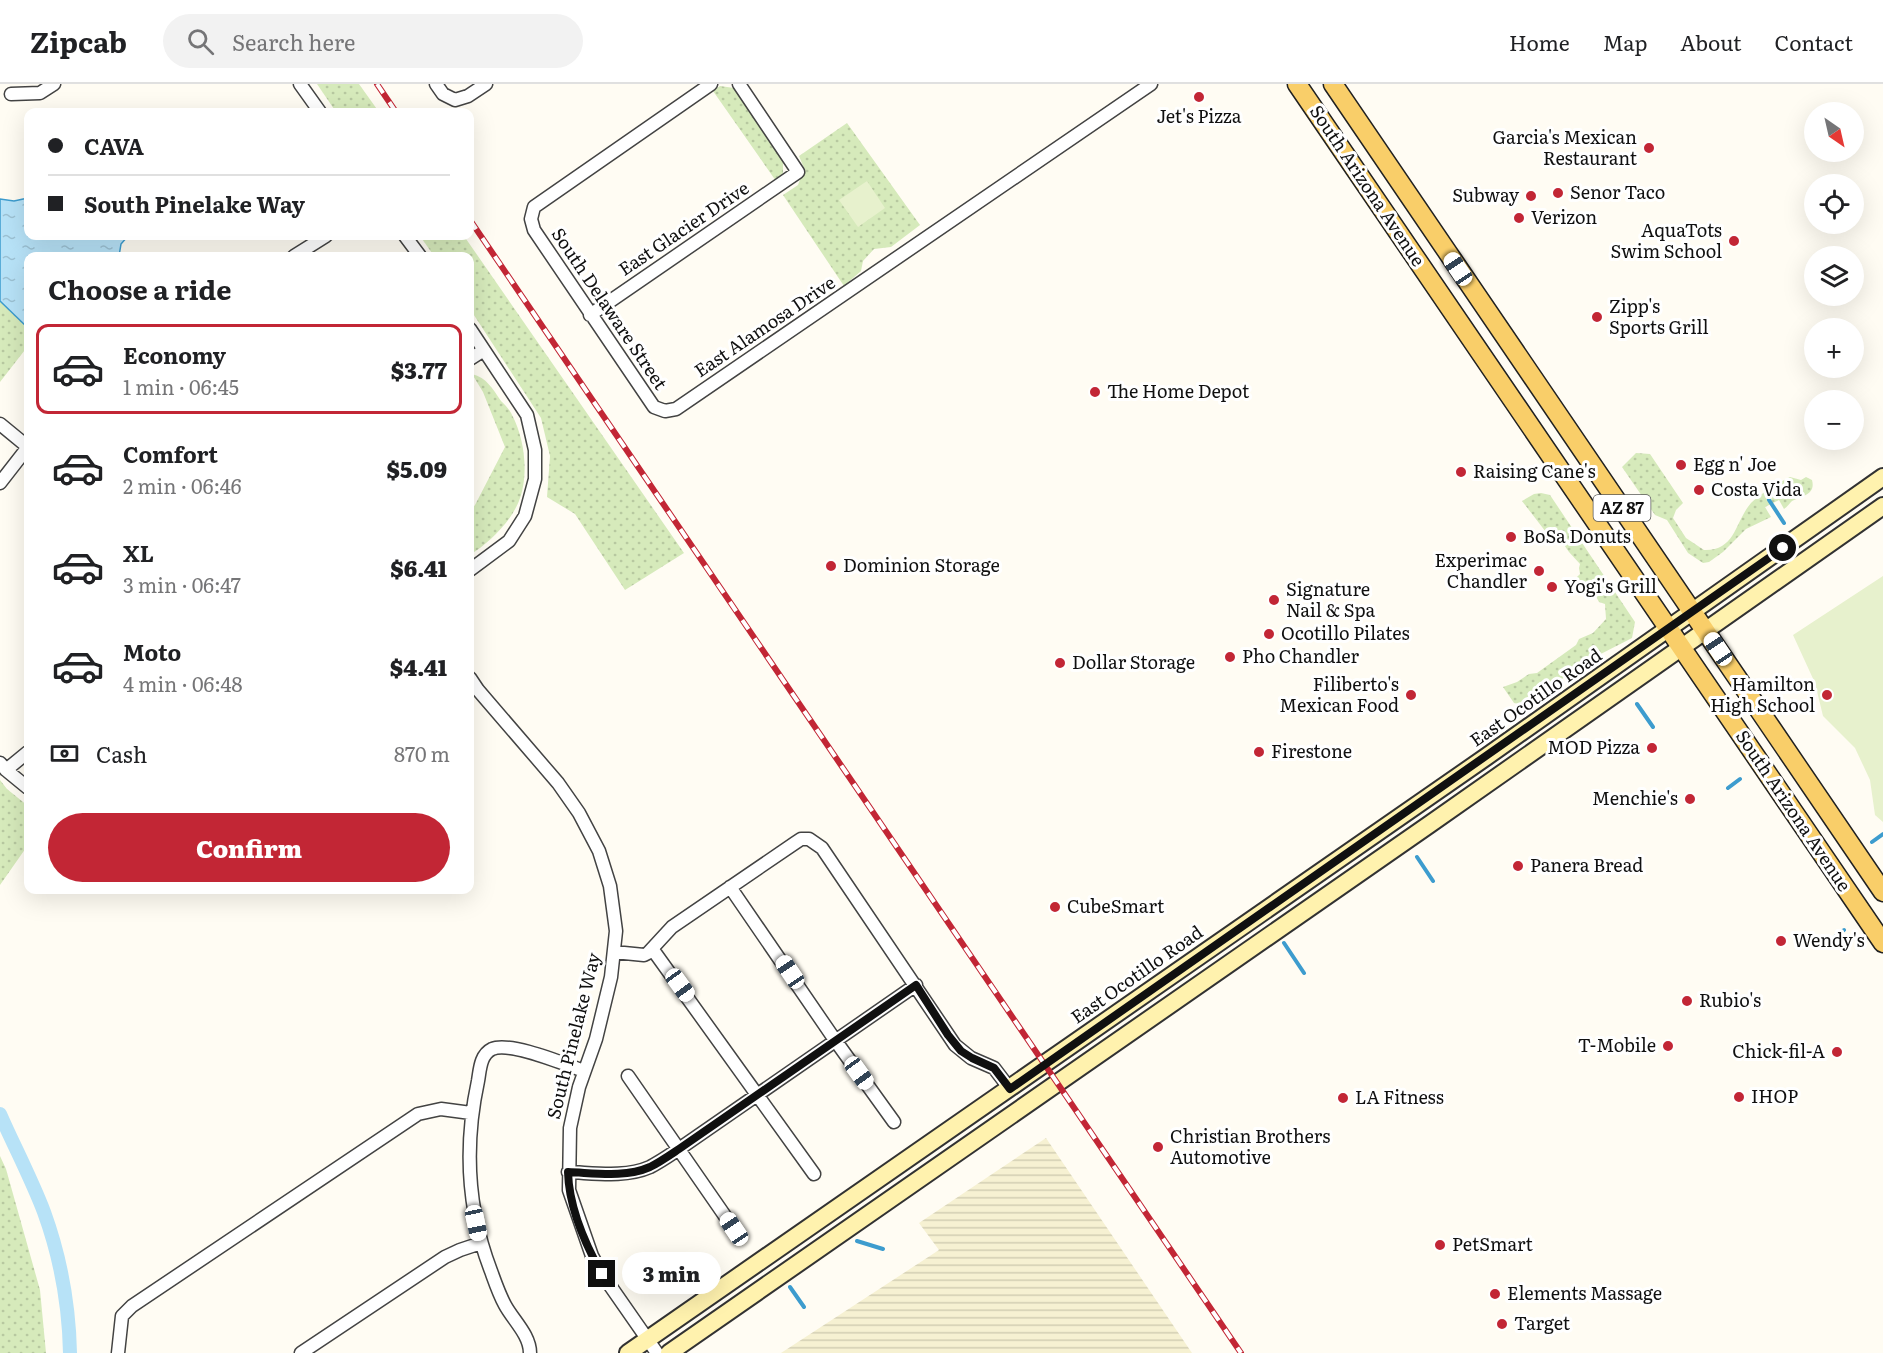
<!DOCTYPE html>
<meta charset="utf-8">
<style>
body{margin:0;font-family:Literata,serif;background:#f2f2f2;color:#202124;height:100vh;display:flex;flex-direction:column;font-size:22px;white-space:nowrap}
*{box-sizing:border-box;margin:0}
p{font-size:20px;color:#757577}
.icon{flex:none;width:33px;height:33px;fill:none;stroke:currentColor;stroke-width:2;stroke-linecap:round;stroke-linejoin:round}
.map{position:relative;flex:1;overflow:hidden}
.panel{position:absolute;left:24px;top:168px;width:450px;height:642px;display:flex;flex-direction:column;background:#fff;border-radius:12px;box-shadow:0 6px 24px #0002}
.panel>*{flex:none}
.hud{position:absolute;left:24px;top:24px;width:450px;height:132px;border-radius:12px;box-shadow:0 6px 24px #0002;display:grid;align-content:center;height:132px;padding:0 24px;background:#fff}
.needle{width:39px;rotate:146deg}
.fabs{position:absolute;left:1804px;top:18px;display:grid;gap:12px}
.fabs a{display:grid;place-items:center;width:60px;height:60px;border-radius:50%;background:#fff;box-shadow:0 6px 24px #0002;font-size:30px}
.end{position:absolute;width:27px;height:27px;margin:-14px;border:8px solid #101010;background:#fff;box-shadow:0 0 0 3px #fff}
.from{border-radius:50%}
.bubble{position:absolute;height:42px;border-radius:21px;background:#fff;box-shadow:0 6px 24px #0002;font-size:20px;font-weight:800;line-height:42px;text-align:center}
.car{position:absolute;width:18px;height:36px;margin:-18px -9px;border-radius:8px;box-shadow:0 0 4px 2px #0007;background:linear-gradient(#fff 24%,#345 0 40%,#fff 0 76%,#345 0 86%,#fff 0)}
.hud b{display:flex;align-items:center;gap:21px;height:57px;font-size:22px}
.hud b+b{border-top:2px solid #e0e0e0}
.hud i{width:15px;height:15px;background:#202124}
ul{padding:0;list-style:none}
li{display:flex;align-items:center;gap:18px;height:90px;margin:0 12px 9px;padding:0 12px;border:3px solid transparent;border-radius:12px}
li div{flex:1}
li b{display:block;font-size:22px}
li em{font-style:normal;font-weight:800}
li.active{border-color:#c22635}
li>.icon{width:54px;height:54px;stroke-width:1.5}
h2{padding:0 24px;font-size:27px;line-height:72px}
.pay{display:flex;align-items:center;gap:15px;height:66px;padding:0 24px;font-size:22px}
.pay p{margin-inline-start:auto}
.cta{display:flex;gap:12px;margin-top:auto;padding:12px 24px}
.cta a{flex:1;height:69px;border-radius:36px;background:#c22635;color:#fff;font-size:24px;font-weight:800;line-height:69px;text-align:center}
header{display:flex;align-items:center;gap:36px;box-sizing:border-box;height:84px;padding:0 30px;background:#fff;border-bottom:2px solid #e0e0e0}
header strong{font-size:28px}
nav{display:flex;gap:33px;margin-inline-start:auto;font-size:21px}
.search{width:420px;height:54px;background:#f2f2f2;display:flex;align-items:center;gap:15px;box-sizing:border-box;padding:0 21px;border-radius:33px;color:#757577;font-size:22px}
.map>svg:first-child{display:block}
</style>
<header>
<strong>Zipcab</strong>
<div class="search"><svg class="icon" aria-label="search" viewBox="0 0 24 24"><circle cx="10" cy="10" r="6"/><path d="M15 15l6 6"/></svg>Search here</div>
<nav><a>Home</a><a>Map</a><a>About</a><a>Contact</a></nav>
</header>
<div class="map">
<svg width="1883" height="1269" viewBox="0 0 1883 1269">
<defs>
<pattern id="farmland-rules" width="6" height="5" patternUnits="userSpaceOnUse" patternTransform="scale(1.5)"><rect width="6" height="5" fill="#f6f1d2"/><path d="M0 2.5h6" fill="none" stroke="#d2ceb3"/></pattern>
<pattern id="park-dots" width="8" height="8" patternUnits="userSpaceOnUse" patternTransform="scale(1.5)"><rect width="8" height="8" fill="#d6eabb"/><path d="M2 2h.1M6 6h.1" fill="none" stroke="#b7c8a0" stroke-width="1.8" stroke-linecap="round"/></pattern>
<pattern id="water-ripples" width="26" height="14" patternUnits="userSpaceOnUse" patternTransform="scale(1.5)"><rect width="26" height="14" fill="#b7e2f7"/><path d="M2 4q2-2 4 0t4 0M15 11q2-2 4 0t4 0" fill="none" stroke="#9cc1d3"/></pattern>
</defs>
<rect width="100%" height="100%" fill="#fffcf3"/>
<path fill="url(#farmland-rules)" d="M1046,1054L1192,1269H781L939,1166L919,1139Z"/>
<path fill="url(#park-dots)" d="M317,0H359L379,28H336Z
M720,2L734,4L783,75V89L776,97L713,7Z
M847,39L920,141L891,163L874,165L863,177L861,187L844,202L783,111L798,101L804,84L799,72Z
M420,152H464L684,469L625,506L575,430L547,413L550,372L541,334L470,225V172H434Z
M0,217L28,242V262L0,298Z
M472,290C487,294 492,304 501,317C505,321 510,326 512,331C525,355 529,392 519,417C510,439 489,459 470,471V427L475,421L505,363L483,308Z
M1636,369L1650,370L1683,419L1676,426L1673,434L1686,454L1704,466C1736,467 1735,437 1751,419C1760,410 1778,399 1790,393L1801,396L1806,393L1812,396C1816,411 1802,412 1792,417C1790,419 1787,423 1784,425L1779,416L1765,423L1771,433L1746,445L1723,468L1709,478L1703,479L1688,469L1667,436L1655,431L1622,383Z
M1541,409L1550,411L1635,538L1632,554L1591,575L1524,621L1514,619L1503,603L1517,598L1529,590L1537,589L1576,561L1579,555L1593,549L1606,535L1605,520L1599,518L1592,505L1584,504L1576,494L1580,490L1579,484L1580,480L1569,468L1560,455L1549,452L1522,417L1534,410Z
M0,696L7,705L28,722V761L0,801Z
M0,1072L6,1085L40,1206L46,1269H0Z"/>
<path fill="#e7f1cd" d="M867,97L885,124L858,143L839,116Z
M1883,492V738L1875,731L1870,696L1855,664L1823,632L1815,599L1793,551Z"/>
<path fill="url(#water-ripples)" stroke="#3d9cce" stroke-width="1.5" d="M28,114V152H128L121,160L119,172H28V244L0,217V115L14,117Z"/>
<g fill="none" stroke-linecap="round" stroke-linejoin="round">
<path stroke="#3d9cce" stroke-width="4" d="M1769,416L1784,439
M1637,620L1653,643
M1728,704L1740,695
M1872,758L1883,750
M1417,773L1433,797
M1832,855L1844,846
M1284,859L1304,889
M857,1157L883,1165
M790,1203L804,1223"/>
<path stroke="#b7e2f7" stroke-width="14" d="M0,1030C14,1062 31,1094 44,1128C60,1172 69,1221 70,1269"/>
<g stroke="#434343" stroke-width="15">
<path id="street" d="M300,0L320,28
M436,0L443,10L455,16L468,12L486,0
M711,0L534,123L531,135L534,146L654,323L665,327L676,325L1151,0
M11,10L40,9L54,0
M405,152L420,172
M294,172L326,152
M590,231L798,88L739,0
M470,245L527,331L535,366V395L525,432L509,457L470,486
M470,275L484,266
M0,340L28,363L0,399
M470,594L478,606L558,699L579,729L599,767L610,802L616,847L611,893L596,955L579,1003L570,1044L569,1106L592,1172L602,1190L657,1269
M0,679L6,686L28,704
M6,686L28,668
M730,803L835,956L894,1038
M653,866L814,1090
M614,868L644,871L648,869L672,843L795,759L801,755H809L822,764L955,961L971,974L994,984L1010,1005
M628,992L734,1145
M568,1088C595,1089 625,1094 650,1083C660,1078 670,1071 679,1065L916,901
M118,1269L122,1232L132,1222L418,1030L441,1025L471,1029
M301,1269L445,1173L460,1166L481,1159
M530,1269C530,1251 513,1236 505,1221C499,1210 495,1198 491,1187C467,1125 464,1062 478,997C480,986 480,971 492,965C510,957 564,980 584,987"/>
</g>
<g stroke="#323232" stroke-width="20">
<path id="secondary" d="M628,1269L1486,673L1883,393
M669,1269L1430,740L1883,422"/>
</g>
<g stroke="#212121" stroke-width="21">
<path id="primary" d="M1297,0L1883,859
M1333,0L1883,808"/>
</g>
<use href="#street" stroke="#fff" stroke-width="12"/>
<use href="#secondary" stroke="#fff2ae" stroke-width="16"/>
<use href="#primary" stroke="#f9ce69" stroke-width="18"/>
<g stroke="#c22635" stroke-width="6">
<path id="rail" d="M377,0L396,28
M470,136L1241,1269"/>
</g>
<use href="#rail" stroke="#fff" stroke-width="4" stroke-dasharray="11" stroke-linecap="butt"/>
</g>
<g fill="none" stroke-linecap="round" stroke-linejoin="round">
<path stroke="#101010" stroke-width="8" d="M602,1190C585,1160 569,1123 568,1088C595,1089 625,1094 650,1083C660,1078 670,1071 679,1065L916,901L948,951L961,967L972,974L994,984L1010,1005L1783,464"/>
</g>
<g fill="#c22635" stroke="#fff" stroke-width="2">
<circle cx="1199" cy="13" r="6"/>
<circle cx="1649" cy="64" r="6"/>
<circle cx="1558" cy="109" r="6"/>
<circle cx="1531" cy="112" r="6"/>
<circle cx="1519" cy="134" r="6"/>
<circle cx="1734" cy="157" r="6"/>
<circle cx="1597" cy="233" r="6"/>
<circle cx="1095" cy="308" r="6"/>
<circle cx="1681" cy="381" r="6"/>
<circle cx="1461" cy="388" r="6"/>
<circle cx="1699" cy="406" r="6"/>
<circle cx="1511" cy="453" r="6"/>
<circle cx="831" cy="482" r="6"/>
<circle cx="1539" cy="487" r="6"/>
<circle cx="1552" cy="503" r="6"/>
<circle cx="1274" cy="516" r="6"/>
<circle cx="1269" cy="550" r="6"/>
<circle cx="1230" cy="573" r="6"/>
<circle cx="1060" cy="579" r="6"/>
<circle cx="1411" cy="611" r="6"/>
<circle cx="1827" cy="611" r="6"/>
<circle cx="1652" cy="664" r="6"/>
<circle cx="1259" cy="668" r="6"/>
<circle cx="1690" cy="715" r="6"/>
<circle cx="1518" cy="782" r="6"/>
<circle cx="1055" cy="823" r="6"/>
<circle cx="1781" cy="857" r="6"/>
<circle cx="1687" cy="917" r="6"/>
<circle cx="1668" cy="962" r="6"/>
<circle cx="1837" cy="968" r="6"/>
<circle cx="1739" cy="1013" r="6"/>
<circle cx="1343" cy="1014" r="6"/>
<circle cx="1158" cy="1063" r="6"/>
<circle cx="1440" cy="1161" r="6"/>
<circle cx="1495" cy="1210" r="6"/>
<circle cx="1502" cy="1240" r="6"/>
</g>
<g text-anchor="middle" stroke-width="6" stroke-linejoin="round" paint-order="stroke">
<rect fill="#fff" stroke="#585858" stroke-width="1.5" x="1593.5" y="411" width="57" height="26" rx="4.5"/>
<g font-size="16" font-weight="bold" fill="#101010">
<text x="1622" y="430">AZ 87</text>
</g>
<g font-size="18" fill="#101010" stroke="#fff" text-anchor="start">
<text x="1199" y="39" text-anchor="middle">Jet's Pizza</text>
<text x="1637" y="60" text-anchor="end">Garcia's Mexican<tspan x="1637" dy="21">Restaurant</tspan></text>
<text x="1570" y="115">Senor Taco</text>
<text x="1519" y="118" text-anchor="end">Subway</text>
<text x="1531" y="140">Verizon</text>
<text x="1722" y="153" text-anchor="end">AquaTots<tspan x="1722" dy="21">Swim School</tspan></text>
<text x="1609" y="229">Zipp's<tspan x="1609" dy="21">Sports Grill</tspan></text>
<text x="1107" y="314">The Home Depot</text>
<text x="1693" y="387">Egg n' Joe</text>
<text x="1473" y="394">Raising Cane's</text>
<text x="1711" y="412">Costa Vida</text>
<text x="1523" y="459">BoSa Donuts</text>
<text x="1527" y="483" text-anchor="end">Experimac<tspan x="1527" dy="21">Chandler</tspan></text>
<text x="843" y="488">Dominion Storage</text>
<text x="1564" y="509">Yogi's Grill</text>
<text x="1286" y="512">Signature<tspan x="1286" dy="21">Nail &amp; Spa</tspan></text>
<text x="1281" y="556">Ocotillo Pilates</text>
<text x="1242" y="579">Pho Chandler</text>
<text x="1072" y="585">Dollar Storage</text>
<text x="1399" y="607" text-anchor="end">Filiberto's<tspan x="1399" dy="21">Mexican Food</tspan></text>
<text x="1815" y="607" text-anchor="end">Hamilton<tspan x="1815" dy="21">High School</tspan></text>
<text x="1640" y="670" text-anchor="end">MOD Pizza</text>
<text x="1271" y="674">Firestone</text>
<text x="1678" y="721" text-anchor="end">Menchie's</text>
<text x="1530" y="788">Panera Bread</text>
<text x="1067" y="829">CubeSmart</text>
<text x="1793" y="863">Wendy's</text>
<text x="1699" y="923">Rubio's</text>
<text x="1656" y="968" text-anchor="end">T-Mobile</text>
<text x="1825" y="974" text-anchor="end">Chick-fil-A</text>
<text x="1751" y="1019">IHOP</text>
<text x="1355" y="1020">LA Fitness</text>
<text x="1170" y="1059">Christian Brothers<tspan x="1170" dy="21">Automotive</tspan></text>
<text x="1452" y="1167">PetSmart</text>
<text x="1507" y="1216">Elements Massage</text>
<text x="1514" y="1246">Target</text>
</g>
<g font-size="18" fill="#101010" stroke="#fff">
<text transform="translate(1367 102) rotate(56)" y="6">South Arizona Avenue</text>
<text transform="translate(684 145) rotate(-34)" y="6">East Glacier Drive</text>
<text transform="translate(609 225) rotate(56)" y="6">South Delaware Street</text>
<text transform="translate(765 243) rotate(-34)" y="6">East Alamosa Drive</text>
<text transform="translate(1536 614) rotate(-35)" y="6">East Ocotillo Road</text>
<text transform="translate(1793 727) rotate(56)" y="6">South Arizona Avenue</text>
<text transform="translate(1137 891) rotate(-35)" y="6">East Ocotillo Road</text>
<text transform="translate(574 952) rotate(-76)" y="6">South Pinelake Way</text>
</g>
</g>
</svg>
<div class="fabs">
<a><svg class="needle" viewBox="-14 -14 28 28"><path d="M0-13l5 13h-10z" fill="#e53935"/><path d="M0 13l5-13h-10z" fill="#757577"/></svg></a>
<a><svg class="icon" aria-label="locate" viewBox="0 0 24 24"><circle cx="12" cy="12" r="6"/><path d="M12 2v4M12 18v4M2 12h4M18 12h4"/></svg></a>
<a><svg class="icon" aria-label="layers" viewBox="0 0 24 24"><path d="M12 4l9 5-9 5-9-5zM3 14l9 5 9-5"/></svg></a>
<a>+</a>
<a>−</a>
</div>
<i class="end from" style="left:1783px;top:464px"></i>
<i class="end" style="left:602px;top:1190px"></i>
<div class="bubble" style="left:622px;top:1168px;width:99px">3 min</div>
<i class="car" style="left:1458px;top:185px;rotate:326deg"></i>
<i class="car" style="left:1718px;top:565px;rotate:326deg"></i>
<i class="car" style="left:790px;top:888px;rotate:326deg"></i>
<i class="car" style="left:680px;top:901px;rotate:144deg"></i>
<i class="car" style="left:859px;top:989px;rotate:144deg"></i>
<i class="car" style="left:476px;top:1139px;rotate:168deg"></i>
<i class="car" style="left:734px;top:1145px;rotate:326deg"></i>
<div class="hud">
<b><i class="from"></i>CAVA</b>
<b><i></i>South Pinelake Way</b>
</div>
<section class="panel">
<h2>Choose a ride</h2>
<ul>
<li class="active"><svg class="icon" aria-label="car" viewBox="0 0 24 24"><path d="M5 17H2v-5l4-1 3-4h7l3 4 3 1v5h-3M9 17h6M6 11h13"/><circle cx="7" cy="17" r="2"/><circle cx="17" cy="17" r="2"/></svg><div><b>Economy</b><p>1 min · 06:45</p></div><em>$3.77</em></li>
<li><svg class="icon" aria-label="car" viewBox="0 0 24 24"><path d="M5 17H2v-5l4-1 3-4h7l3 4 3 1v5h-3M9 17h6M6 11h13"/><circle cx="7" cy="17" r="2"/><circle cx="17" cy="17" r="2"/></svg><div><b>Comfort</b><p>2 min · 06:46</p></div><em>$5.09</em></li>
<li><svg class="icon" aria-label="car" viewBox="0 0 24 24"><path d="M5 17H2v-5l4-1 3-4h7l3 4 3 1v5h-3M9 17h6M6 11h13"/><circle cx="7" cy="17" r="2"/><circle cx="17" cy="17" r="2"/></svg><div><b>XL</b><p>3 min · 06:47</p></div><em>$6.41</em></li>
<li><svg class="icon" aria-label="car" viewBox="0 0 24 24"><path d="M5 17H2v-5l4-1 3-4h7l3 4 3 1v5h-3M9 17h6M6 11h13"/><circle cx="7" cy="17" r="2"/><circle cx="17" cy="17" r="2"/></svg><div><b>Moto</b><p>4 min · 06:48</p></div><em>$4.41</em></li>
</ul>
<div class="pay"><svg class="icon" aria-label="cash" viewBox="0 0 24 24"><path d="M3 7h18v10H3z"/><circle cx="12" cy="12" r="2"/></svg>Cash<p>870 m</p></div>
<div class="cta"><a>Confirm</a></div>
</section>
</div>
